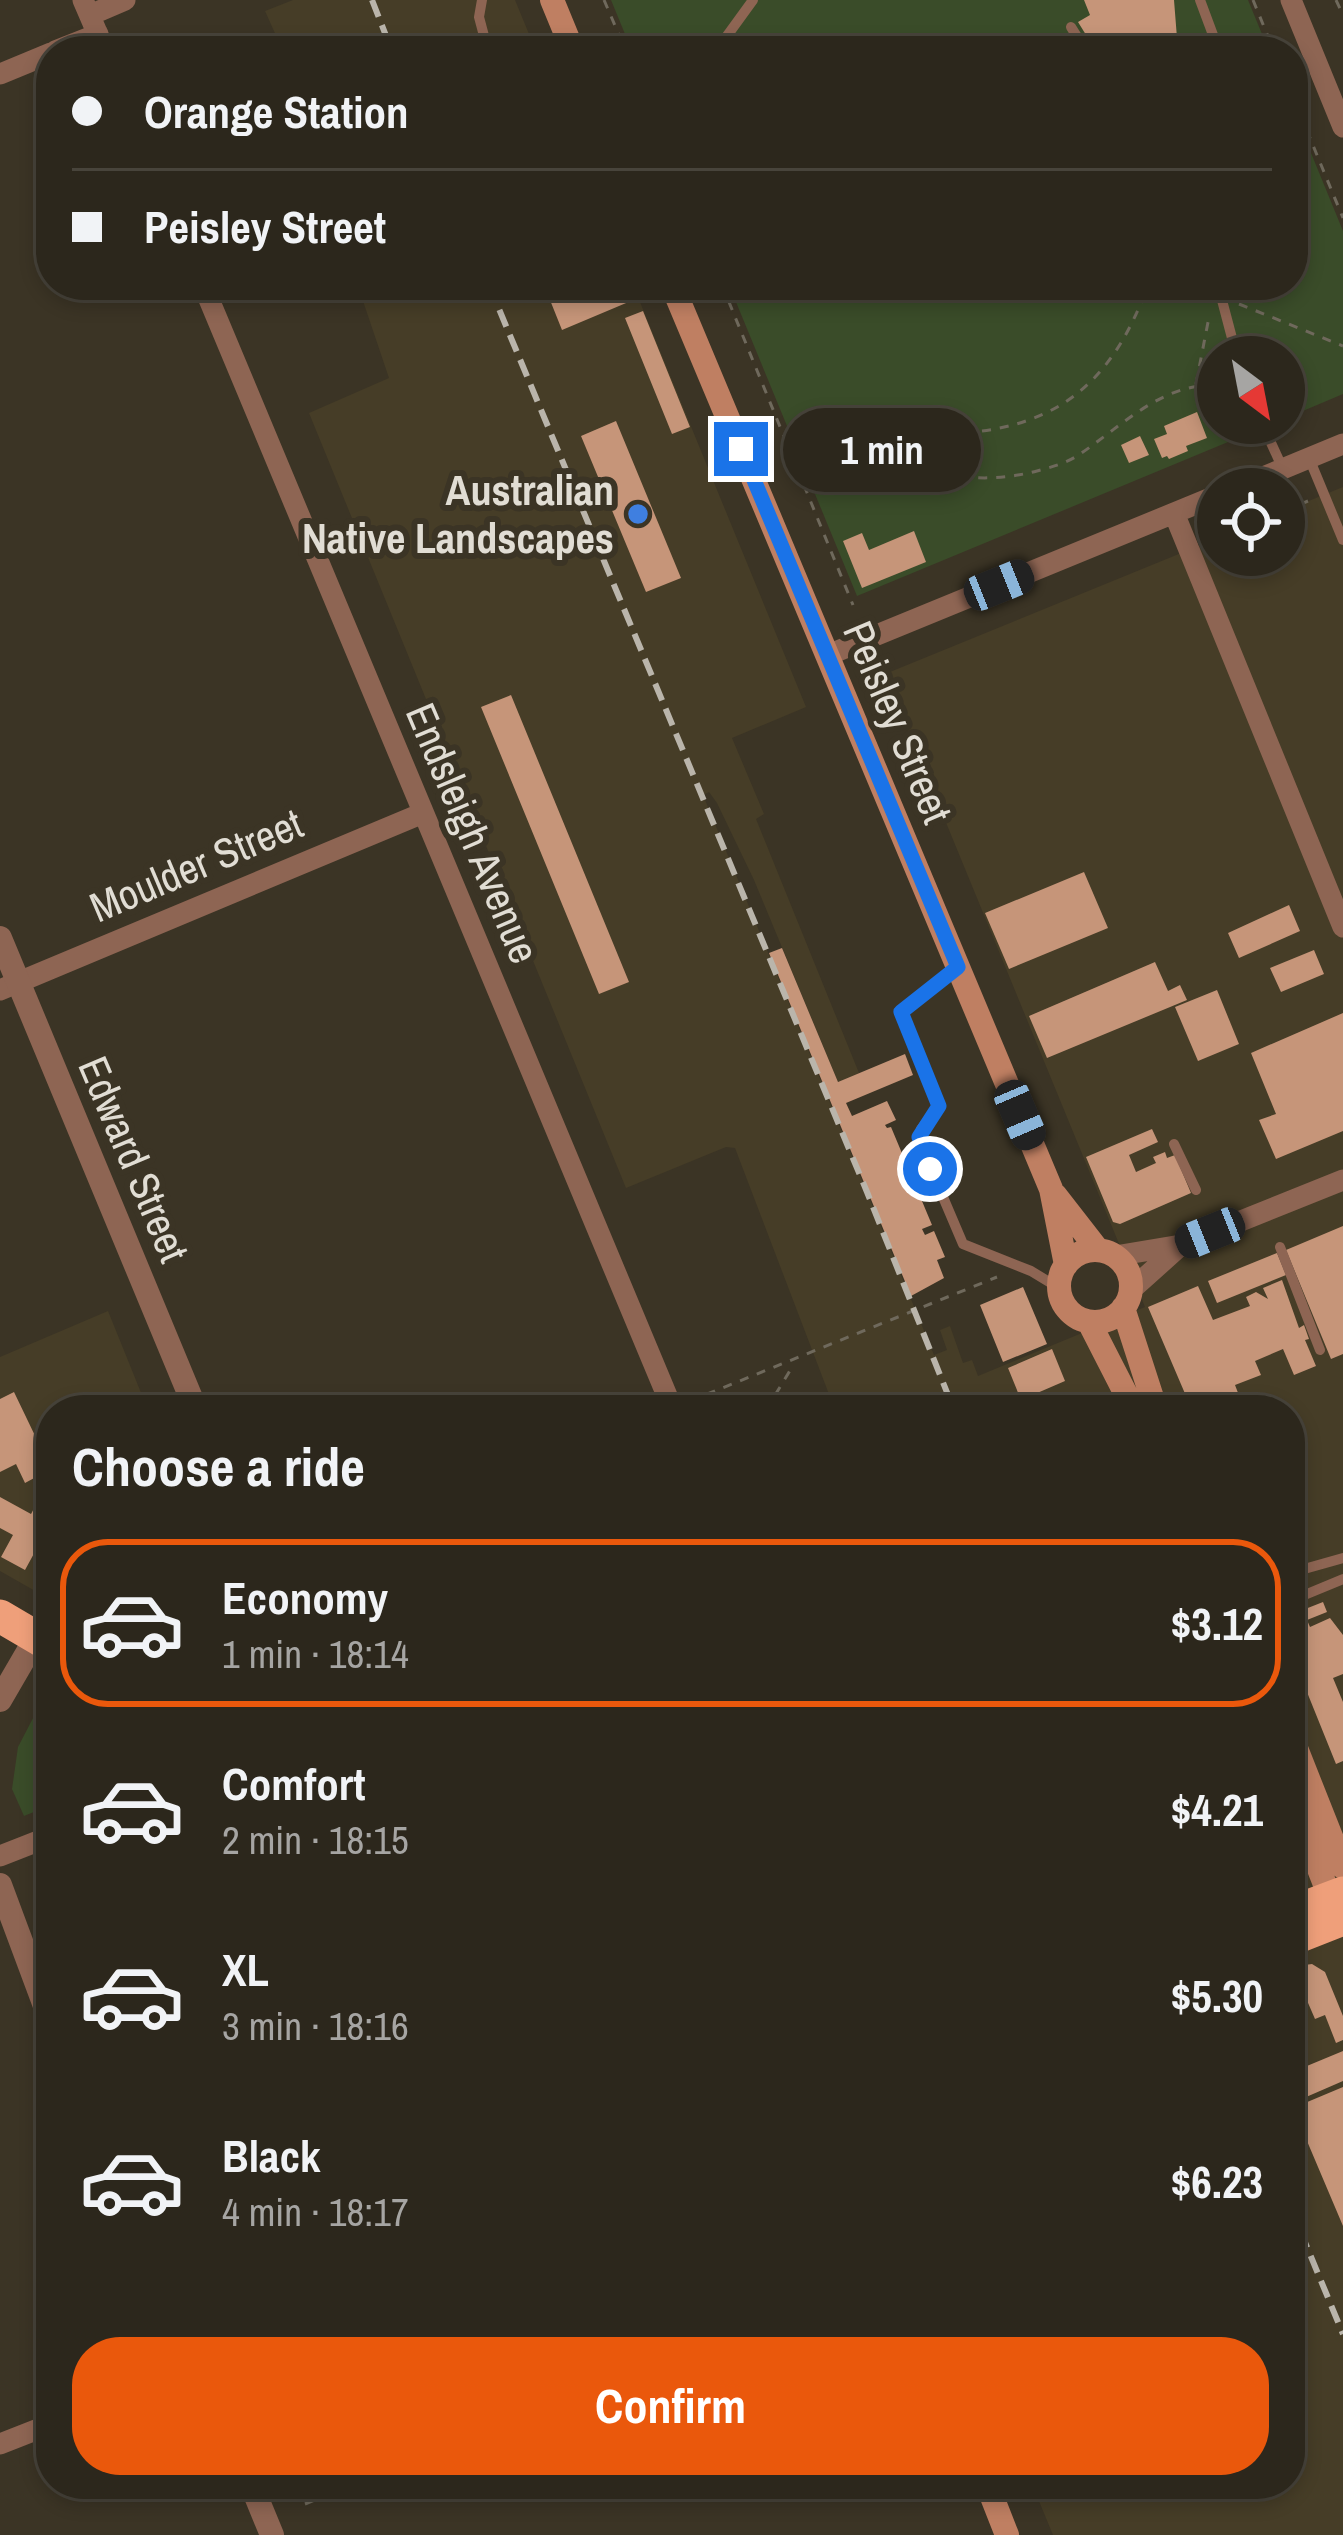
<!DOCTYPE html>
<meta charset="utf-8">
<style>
body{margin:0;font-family:"Archivo Narrow",sans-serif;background:#342f25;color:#f1f3f6;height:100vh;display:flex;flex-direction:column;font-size:45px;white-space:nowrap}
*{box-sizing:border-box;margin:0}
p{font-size:39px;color:#a6a5a3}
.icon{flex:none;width:66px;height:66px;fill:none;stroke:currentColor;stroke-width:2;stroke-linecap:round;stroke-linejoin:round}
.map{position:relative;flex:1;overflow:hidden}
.sheet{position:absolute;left:36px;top:1395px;width:1269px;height:1104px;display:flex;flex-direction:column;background:#2c271c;border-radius:48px;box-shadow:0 6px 18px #0003,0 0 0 3px #48443b}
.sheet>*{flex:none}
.hud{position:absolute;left:36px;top:36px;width:1272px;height:264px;border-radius:48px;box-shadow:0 6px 18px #0003,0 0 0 3px #48443b;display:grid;align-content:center;height:264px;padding:0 36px;background:#2c271c}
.needle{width:78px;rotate:148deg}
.tools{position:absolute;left:1197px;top:336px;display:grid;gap:24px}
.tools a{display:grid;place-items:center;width:108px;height:108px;border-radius:50%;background:#2c271c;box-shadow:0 6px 18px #0003,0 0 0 3px #48443b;font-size:60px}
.end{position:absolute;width:54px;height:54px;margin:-27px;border:15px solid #1a73e8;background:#fff;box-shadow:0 0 0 6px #fff}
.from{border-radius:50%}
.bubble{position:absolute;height:84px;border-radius:42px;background:#2c271c;box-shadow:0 6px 18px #0003,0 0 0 3px #48443b;font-size:39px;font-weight:700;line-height:84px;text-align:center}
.car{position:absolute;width:36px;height:72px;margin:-36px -18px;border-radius:15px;box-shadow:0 0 9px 3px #0007;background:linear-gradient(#222 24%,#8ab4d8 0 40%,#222 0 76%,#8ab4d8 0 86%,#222 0)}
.hud b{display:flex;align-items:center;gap:42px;height:114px;font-size:45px}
.hud b+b{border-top:3px solid #48443b}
.hud i{width:30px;height:30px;background:#f1f3f6}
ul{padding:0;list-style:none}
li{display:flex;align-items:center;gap:36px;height:168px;margin:0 24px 18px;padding:0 12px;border:6px solid transparent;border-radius:48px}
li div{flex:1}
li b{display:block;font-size:45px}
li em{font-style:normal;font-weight:700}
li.selected{border-color:#ea580c}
li>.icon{width:108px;height:108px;stroke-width:1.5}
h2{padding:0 36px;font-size:54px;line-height:144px}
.cta{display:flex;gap:24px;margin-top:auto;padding:24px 36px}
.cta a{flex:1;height:138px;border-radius:48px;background:#ea580c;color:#fff;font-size:48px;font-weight:700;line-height:138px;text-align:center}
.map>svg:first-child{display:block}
</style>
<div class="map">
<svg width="1343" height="2535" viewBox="0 0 1343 2535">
<rect width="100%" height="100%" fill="#3b3425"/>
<path fill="#463d27" d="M293,0H515L536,51H283L265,11Z
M379,285H633L806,707L732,738L764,814L756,819L859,1073L838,1082L754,880L717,803L709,792L703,795L934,1355L947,1350L940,1330L950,1326L963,1363L972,1360L978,1376L1145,1307L885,674L1218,538V555H1284V511L1343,487V2535H1053L1032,2484H1290V1410H835L735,1148L726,1147L626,1188L309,413L389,378L363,301L381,295Z
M108,1311L148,1410H51V1600L0,1571V1357Z"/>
<path fill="#3a4c29" d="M611,0H1248L1269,51H632Z
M1293,109L1343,231V394L1284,419V357H1218V423H1274L857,596L729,285H1293Z
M51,1694V1805L24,1816L12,1789L18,1747L45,1695Z"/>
<path fill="#c69579" d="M1084,0H1174L1177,38L1111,45L1114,51H1096L1078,22L1090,15Z
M544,285H633L638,298L562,330Z
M643,311L690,427L672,434L625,318Z
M1197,412L1207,438L1186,446L1188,451L1169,459L1167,456L1162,458L1154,439L1167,434L1164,426Z
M616,421L681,578L646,592L581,436Z
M1140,436L1149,455L1129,463L1121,445Z
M914,531L926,562L862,588L843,541L862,533L869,550Z
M511,695L629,982L599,994L481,707Z
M1084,872L1108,928L1009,969L985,913Z
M1289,905L1300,931L1239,958L1228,933Z
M782,948L838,1082L905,1054L913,1075L846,1103L852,1116L887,1101L896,1120L885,1125L887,1128L891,1127L932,1225L922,1229L925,1235L934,1231L945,1257L937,1260L944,1278L911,1296L769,953Z
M1314,950L1324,974L1281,992L1270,968Z
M1155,962L1168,991L1180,985L1187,1000L1047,1058L1029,1016Z
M1217,990L1239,1044L1198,1061L1175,1007Z
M1343,1013V1131L1276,1159L1259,1120L1276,1114L1251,1053Z
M1152,1129L1158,1142L1129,1155L1136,1172L1156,1163L1153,1157L1165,1152L1167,1158L1175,1155L1191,1193L1120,1224L1113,1222L1086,1157Z
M1343,1226V1354L1331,1359L1286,1250Z
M1277,1253L1286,1275L1217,1303L1208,1281Z
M1282,1280L1299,1328L1304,1325L1309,1339L1305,1340L1316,1366L1294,1375L1283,1349L1255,1361L1261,1375L1235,1385L1240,1398L1210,1410H1192L1148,1307L1198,1286L1213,1320L1250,1306L1246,1297L1256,1292L1268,1299L1263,1288Z
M1023,1287L1047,1344L1003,1362L980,1305Z
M1052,1349L1065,1381L1021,1400L1008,1368Z
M14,1392L51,1469L25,1483L16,1464L0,1472V1399Z
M51,1477V1556L37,1548L25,1570L1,1557L13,1535L0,1528V1497L31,1514Z
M1323,1602L1327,1612L1307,1620L1310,1627L1330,1618L1343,1635V1674L1333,1678L1343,1702V1761L1336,1764L1290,1650V1615Z
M1312,1964L1325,1972L1343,2016V2040L1336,2043L1325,2015L1315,2019L1302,1989L1290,1994V1967Z
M1343,2051V2081L1290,2104V2073Z
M1343,2087V2226L1293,2108Z"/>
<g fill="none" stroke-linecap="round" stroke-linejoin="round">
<path stroke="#6f695c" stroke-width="3" stroke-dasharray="9 9" stroke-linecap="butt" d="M604,0L626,51
M1253,0L1274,51
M1336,0L1343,15
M1293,97L1343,218
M722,285L853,605
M1239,304L1343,346
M1196,384L1209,317
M846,426C908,468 962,490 1037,471C1052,467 1067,463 1080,454C1123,425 1162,383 1218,385
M982,431C1073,419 1118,367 1148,285
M1284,511L1308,501
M1214,539L1218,537
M690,1401L997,1277
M766,1410L794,1364
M51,1862L46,1874L51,1886
M305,2504L354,2484"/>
<path stroke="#8e6553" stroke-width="10" d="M482,0L479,17L488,51
M1200,0L1219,51
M1071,27L1086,51
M716,51L753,0
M1190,51L1217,44
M1218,285L1237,357
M1262,423L1283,469
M1309,458L1343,540
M955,969L901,1012L939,1106L921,1129L920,1143L963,1244L1031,1271L1059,1288
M1174,1144L1196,1190
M1280,1247L1320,1350
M1290,1573L1343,1558
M1290,1601L1343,1579"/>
<path stroke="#8e6553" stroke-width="21" d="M83,0L105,51
M1291,0L1343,127
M90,15L125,0
M55,51L98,34
M0,74L51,53
M203,285L673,1410
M1234,489L1343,444
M1174,513L1343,927
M828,655L1218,495
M0,990L423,813
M1115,1256L1181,1245L1343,1180
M1131,1290L1180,1246
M825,1410L836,1406
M0,1856L51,1836
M0,2444L51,2424"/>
<path stroke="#8e6553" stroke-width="24" d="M0,938L196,1410
M0,1700L36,1638
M0,1885L51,2022
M251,2484L272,2535"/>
<path stroke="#bf7f62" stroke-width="24" d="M552,0L573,51
M672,285L1051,1189L1066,1265
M1056,1196L1098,1250
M1059 1286a36 36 0 1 1 72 0a36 36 0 1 1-72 0Z
M1123,1308L1156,1410
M1089,1322L1134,1410
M1290,1733L1343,1867
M1290,1795L1335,1910
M987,2484L1007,2535"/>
<path stroke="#ef9f7a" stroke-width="33" d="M0,1616L51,1646
M1290,1913L1343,1893
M1290,1940L1343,1919"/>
<path stroke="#bab5ab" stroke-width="6" stroke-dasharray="18 9" stroke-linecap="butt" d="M372,0L392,51
M489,285L867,1192L954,1410
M1290,2206L1343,2334"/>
</g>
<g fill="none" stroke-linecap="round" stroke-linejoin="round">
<path stroke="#1a73e8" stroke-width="15" d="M741,449L958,967L901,1012L939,1106L919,1137L930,1169"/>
</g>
<circle fill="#3f7fe0" stroke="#3b3425" stroke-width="4.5" cx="638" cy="514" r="12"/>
<g text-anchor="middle" stroke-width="12" stroke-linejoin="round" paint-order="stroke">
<g font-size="42" font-weight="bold" fill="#e1ddd4" stroke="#3b3425" text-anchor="end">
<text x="614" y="505">Australian<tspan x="614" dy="48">Native Landscapes</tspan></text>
</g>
<g font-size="42" fill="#e1ddd4" stroke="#3b3425">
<text transform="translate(898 722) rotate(67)" y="15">Peisley Street</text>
<text transform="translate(473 833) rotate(67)" y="15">Endsleigh Avenue</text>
<text transform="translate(196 865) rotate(-23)" y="15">Moulder Street</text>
<text transform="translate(134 1159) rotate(67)" y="15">Edward Street</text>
</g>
</g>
</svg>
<div class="tools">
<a><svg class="needle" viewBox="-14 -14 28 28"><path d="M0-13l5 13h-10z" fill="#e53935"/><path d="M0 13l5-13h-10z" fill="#a6a5a3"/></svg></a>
<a><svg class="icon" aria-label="locate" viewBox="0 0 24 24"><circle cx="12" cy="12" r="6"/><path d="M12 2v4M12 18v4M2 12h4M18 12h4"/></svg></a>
</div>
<i class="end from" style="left:930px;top:1169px"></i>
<i class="end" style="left:741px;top:449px"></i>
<div class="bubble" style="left:783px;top:408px;width:198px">1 min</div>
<i class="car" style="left:999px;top:585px;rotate:68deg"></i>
<i class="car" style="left:1020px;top:1115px;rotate:157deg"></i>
<i class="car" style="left:1210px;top:1233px;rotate:248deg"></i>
<div class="hud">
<b><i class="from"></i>Orange Station</b>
<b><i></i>Peisley Street</b>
</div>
<section class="sheet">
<h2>Choose a ride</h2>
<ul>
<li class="selected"><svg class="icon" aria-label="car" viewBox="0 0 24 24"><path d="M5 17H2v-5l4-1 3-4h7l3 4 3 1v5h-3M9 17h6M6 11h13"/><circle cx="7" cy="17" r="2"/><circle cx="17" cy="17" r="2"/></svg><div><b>Economy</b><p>1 min · 18:14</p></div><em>$3.12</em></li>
<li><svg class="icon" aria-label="car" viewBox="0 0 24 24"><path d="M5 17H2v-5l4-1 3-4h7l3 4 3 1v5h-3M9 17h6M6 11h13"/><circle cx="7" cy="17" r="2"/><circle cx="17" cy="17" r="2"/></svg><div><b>Comfort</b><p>2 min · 18:15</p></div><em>$4.21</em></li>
<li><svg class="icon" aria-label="car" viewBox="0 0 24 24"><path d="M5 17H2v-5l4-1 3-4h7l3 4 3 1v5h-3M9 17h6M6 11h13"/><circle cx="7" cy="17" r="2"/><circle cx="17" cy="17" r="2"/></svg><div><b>XL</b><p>3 min · 18:16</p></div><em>$5.30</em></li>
<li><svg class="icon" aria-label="car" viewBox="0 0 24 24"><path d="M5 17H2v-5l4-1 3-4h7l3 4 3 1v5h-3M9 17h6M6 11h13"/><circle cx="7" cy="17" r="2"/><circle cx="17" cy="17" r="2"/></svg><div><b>Black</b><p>4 min · 18:17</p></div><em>$6.23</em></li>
</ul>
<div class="cta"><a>Confirm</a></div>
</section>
</div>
